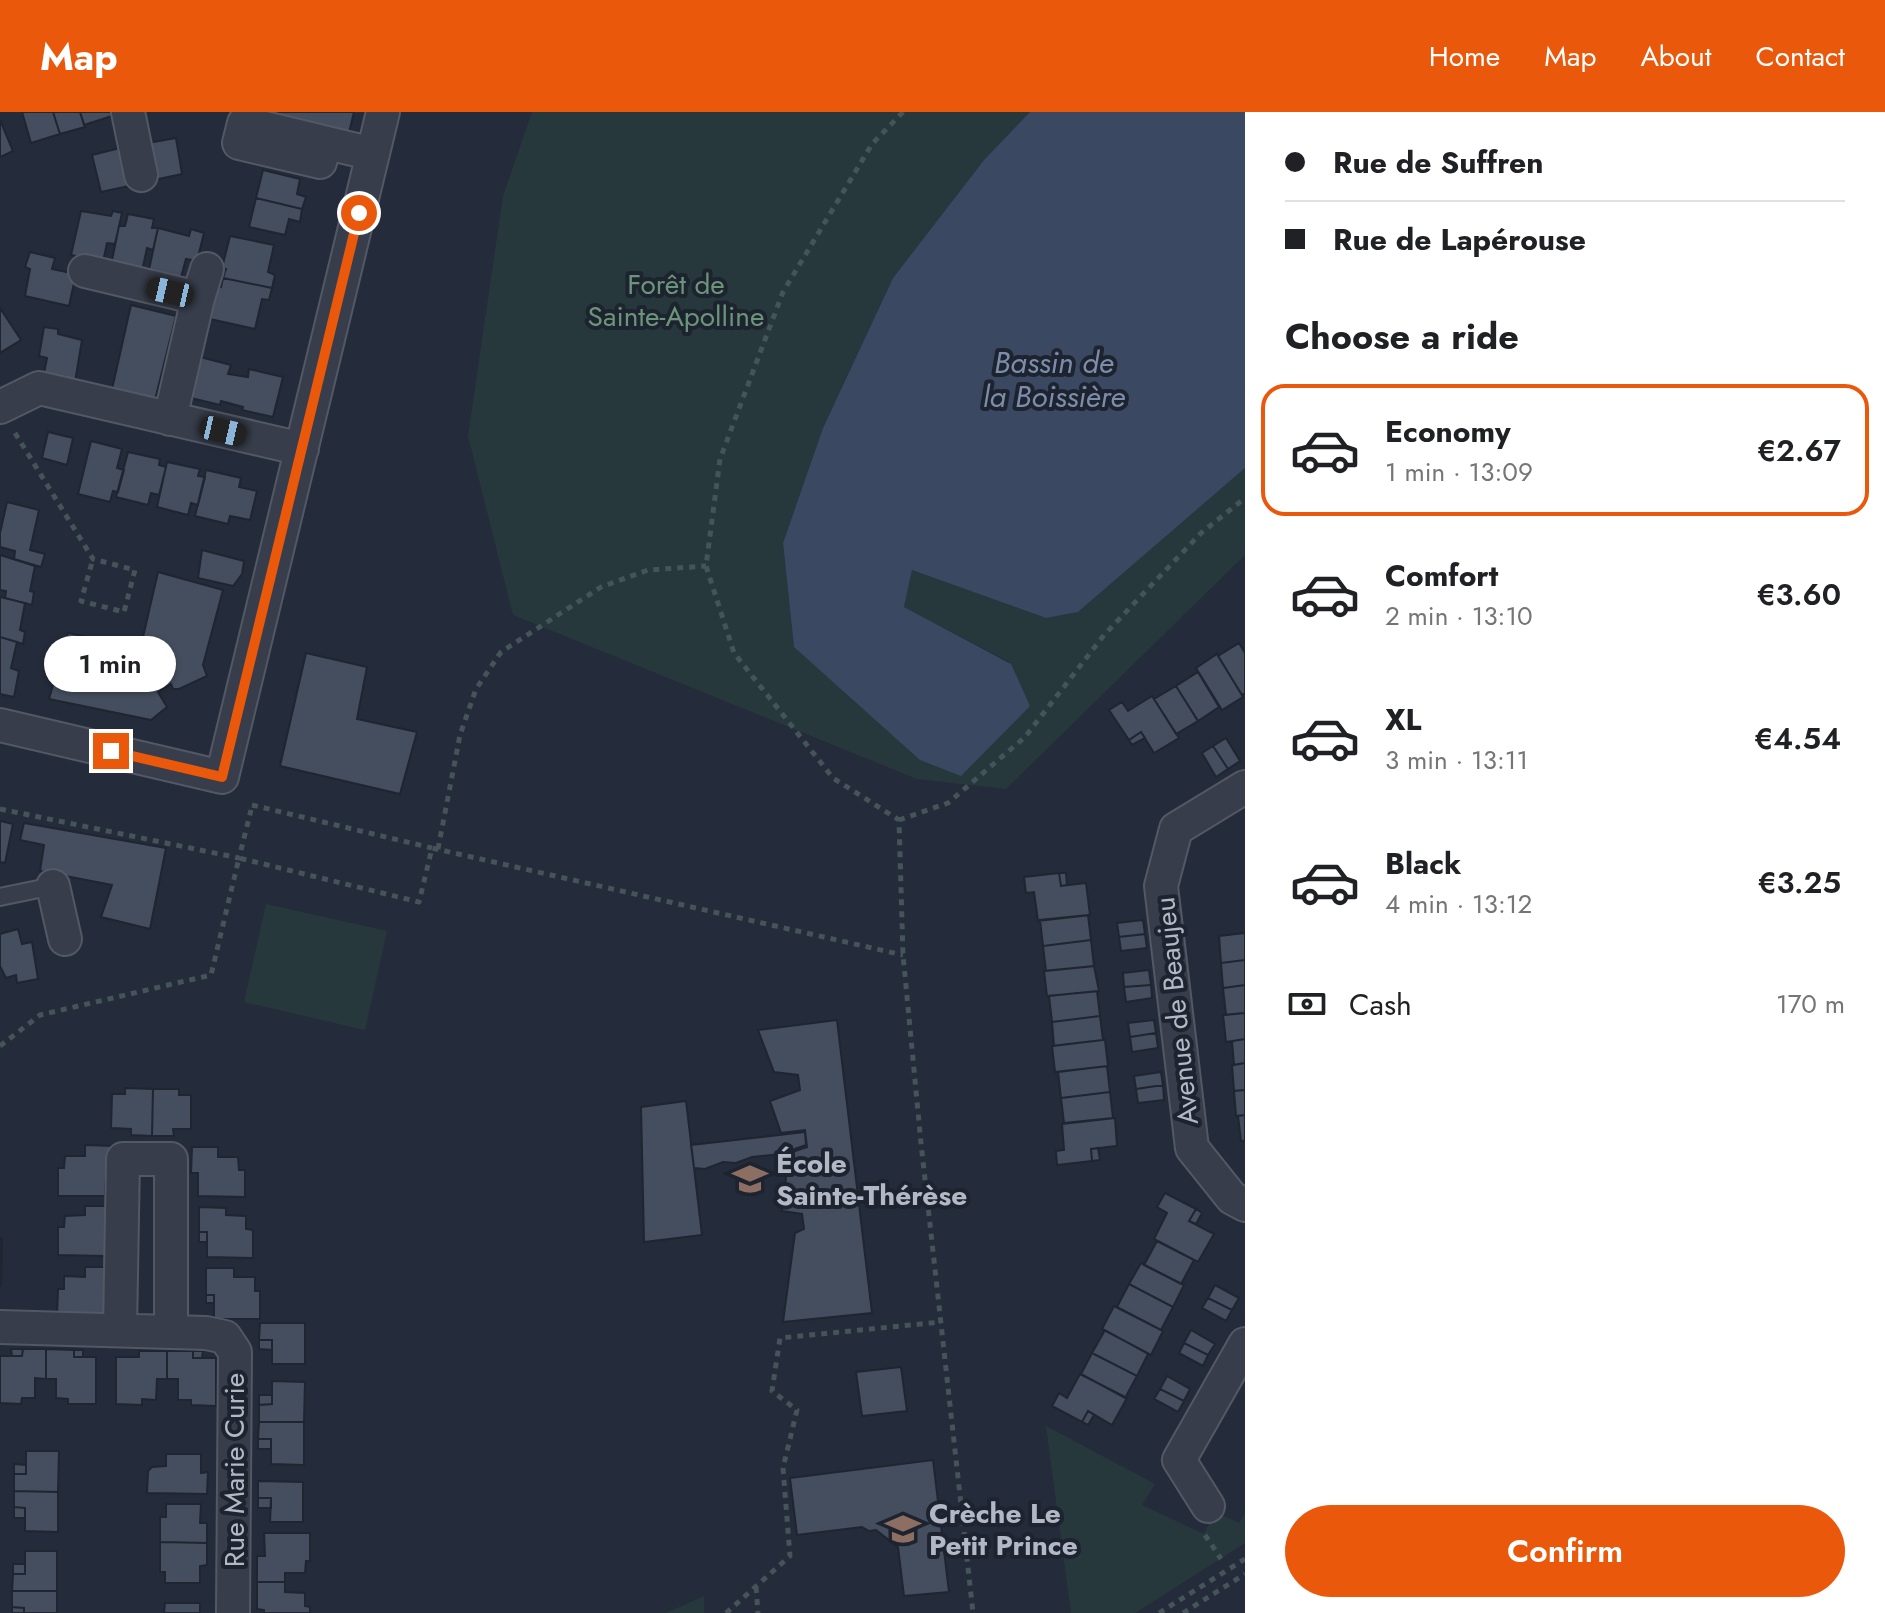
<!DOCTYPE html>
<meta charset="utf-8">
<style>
body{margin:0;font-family:Jost,sans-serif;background:#f6f6f6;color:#202124;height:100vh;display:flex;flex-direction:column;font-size:30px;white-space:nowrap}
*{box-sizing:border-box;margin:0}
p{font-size:26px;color:#757577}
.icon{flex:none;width:44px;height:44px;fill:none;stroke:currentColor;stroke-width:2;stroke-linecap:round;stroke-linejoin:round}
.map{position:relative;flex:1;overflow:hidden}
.panel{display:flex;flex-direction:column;background:#fff;width:640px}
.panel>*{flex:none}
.top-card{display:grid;align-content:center;height:176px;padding:0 40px;background:#fff}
.end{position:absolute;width:36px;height:36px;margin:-18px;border:10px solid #ea580c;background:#fff;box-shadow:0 0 0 4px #fff}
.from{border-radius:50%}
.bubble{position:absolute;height:56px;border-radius:28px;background:#fff;box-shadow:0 2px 6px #0004;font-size:26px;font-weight:600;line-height:56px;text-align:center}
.car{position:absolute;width:24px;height:48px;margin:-24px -12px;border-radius:10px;box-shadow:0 0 6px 2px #0007;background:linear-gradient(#222 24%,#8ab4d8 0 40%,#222 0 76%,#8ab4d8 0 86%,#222 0)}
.top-card b{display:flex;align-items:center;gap:28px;height:76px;font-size:30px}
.top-card b+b{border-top:2px solid #e0e0e0}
.top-card i{width:20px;height:20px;background:#202124}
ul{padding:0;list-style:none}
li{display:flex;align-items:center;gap:24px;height:132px;margin:0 16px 12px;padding:0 24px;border:4px solid transparent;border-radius:24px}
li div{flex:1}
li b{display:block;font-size:30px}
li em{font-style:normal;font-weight:600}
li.on{border-color:#ea580c}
li>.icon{width:72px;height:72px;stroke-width:1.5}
h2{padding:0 40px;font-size:36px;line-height:96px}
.pay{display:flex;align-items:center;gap:20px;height:88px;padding:0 40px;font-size:30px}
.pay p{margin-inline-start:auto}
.button{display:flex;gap:16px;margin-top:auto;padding:16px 40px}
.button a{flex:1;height:92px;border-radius:48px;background:#ea580c;color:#fff;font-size:32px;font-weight:600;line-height:92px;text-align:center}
header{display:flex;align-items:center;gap:48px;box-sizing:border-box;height:112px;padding:0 40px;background:#ea580c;color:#fff}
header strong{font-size:38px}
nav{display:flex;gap:44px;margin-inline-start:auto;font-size:28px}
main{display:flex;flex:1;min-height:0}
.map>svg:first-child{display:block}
</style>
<header>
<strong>Map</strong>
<nav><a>Home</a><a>Map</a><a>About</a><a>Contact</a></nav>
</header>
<main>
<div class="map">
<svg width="1245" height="1501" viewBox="0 0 1245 1501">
<rect width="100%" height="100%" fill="#242b3a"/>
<path fill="#27383c" d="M532,0H1030L984,48L893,166L823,316L783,431L794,535L1011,551L904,495L912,458L1046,506L1078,500L1245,356V443L1006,677L917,667L513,503L468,324L503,84Z
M266,792L387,819L365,918L244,890Z
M1046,1314L1155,1372L1142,1393L1204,1422L1215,1400L1239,1411L1245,1401V1431L1135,1501H1071Z
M704,1484V1501H666Z"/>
<path fill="#3a4862" d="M1030,0H1245V356L1078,500L1046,506L912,458L904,495L1011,552L1030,594L961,664L920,648L794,535L783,431L823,316L893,166L984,48Z"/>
<path fill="#454e5e" stroke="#1f2531" stroke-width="2" d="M22,0H53L60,22L31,31Z
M53,0H80L85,15L60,22Z
M80,0H111L112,4L84,13Z
M268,0H354L349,21Z
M0,8L13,39L0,45Z
M176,26L182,62L154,68L148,31Z
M120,36L129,74L101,80L92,43Z
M263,58L300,67L297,82L306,85L302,97L256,86Z
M256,86L302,97L300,110L289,107L285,123L249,115Z
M81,99L111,104L113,99L122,101L115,132L107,131L103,150L71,143Z
M128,102L154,107L152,116H158L153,138L147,136L142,159L111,153L119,114H125Z
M158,116L189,124L191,117L204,121L197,149L186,147L180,169L148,162Z
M230,124L274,133L268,160L275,163L272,176L223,166L226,157L222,156Z
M30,140L55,146L52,157L76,162L69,194L25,184L30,157L25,155Z
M223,166L272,176L269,188L262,187L255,217L210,207L217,174L221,175Z
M131,193L176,204L155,288L112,277Z
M0,196L21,228L0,241Z
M44,215L58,217V222L82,228L75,270L44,261L47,246L39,244Z
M200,245L231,253L228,262L248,265L249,257L283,265L273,305L242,298L243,295L221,289L220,293L191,286Z
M48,320L73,326L67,353L42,346Z
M91,329L122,337L117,356L124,358L118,380L113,379L110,390L78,382Z
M128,340L160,347L159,353L166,355L159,383L151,381L148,393L116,385Z
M167,350L200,357L198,364L205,365L198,393L191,391L188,403L157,395Z
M206,358L241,366L239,375L257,379L250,408L230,404L228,412L195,404Z
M7,390L39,398L30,438L45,442L41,455L14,447L15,439L0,435V421Z
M202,438L244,449L242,462L233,474L198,466Z
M0,443L35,454L30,479L34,480L32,493L5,486L6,479L0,478Z
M158,460L223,478L203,553L207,564L179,577H173L171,572L158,580L167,595L151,608L49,587L68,521L129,534L143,525Z
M0,485L25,491L20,518L25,520L23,532L0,525Z
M0,525L17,530L11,556L19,559L14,585L0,582Z
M1239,531L1245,541V581L1242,583L1218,544Z
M306,541L367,555L357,607L417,620L400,682L280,654Z
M1217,542L1243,585L1222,598L1196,556Z
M1198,560L1219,595L1198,609L1176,574Z
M1176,574L1198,609L1176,622L1154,587Z
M1152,584L1179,626L1154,641L1141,620L1129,628L1109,598L1122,590L1128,599Z
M1141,620L1145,626L1132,633L1129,628Z
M1226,626L1240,649L1228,657L1213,634Z
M1213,634L1228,657L1216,665L1202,641Z
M0,709L13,712L5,751L0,750Z
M24,711L166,736L150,817L101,805L112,773L40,759L44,733L20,728Z
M1059,761H1066L1067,773L1061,774Z
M1059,761L1061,774L1086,771L1090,803L1038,809L1034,780L1026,781L1024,765Z
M1088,803L1091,828L1043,834L1040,808Z
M1143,808L1145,822L1119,825L1117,811Z
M18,817L22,832L32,830L38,867L17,871L16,863L6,866L0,854V822Z
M1245,821V848L1221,851L1219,824Z
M1145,822L1147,836L1121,839L1119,825Z
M1091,828L1094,854L1046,859L1043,834Z
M1245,848V873L1223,876L1221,851Z
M1094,854L1099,879L1047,884L1044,859Z
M1149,858L1151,873L1124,875L1123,861Z
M1151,873L1152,886L1126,890L1124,875Z
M1245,873V901L1226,903L1223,876Z
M1097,879L1100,904L1052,910L1049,884Z
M1245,901V927L1226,930L1223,903Z
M1100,904L1103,928L1054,934L1052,910Z
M837,908L872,1201L783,1210L795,1121L804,1117L802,1102L782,1099L789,1041L807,1035L805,1018L781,1021L770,989L800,978L798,963L774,960L758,918Z
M1154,908L1156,921L1130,925L1128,911Z
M1156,921L1158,936L1132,940L1130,925Z
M1245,927V951L1234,953L1232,929Z
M1103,928H1105L1108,954L1055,960L1052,934Z
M1245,951V978L1234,979L1232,953Z
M1107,954L1110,980L1061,986L1058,960Z
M1161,960L1163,973L1136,977L1134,964Z
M1163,973L1164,988L1138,991L1136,977Z
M125,976L153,977L152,1024L131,1023V1017L111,1016L112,982H125Z
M153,977H179V983H191V1017H173L174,1024H152Z
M1245,978V1003L1236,1004L1234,979Z
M1110,980L1113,1006L1064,1011L1061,986Z
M686,989L702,1123L644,1130L641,995Z
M1245,1003V1029H1241L1238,1004Z
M1115,1006L1117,1034L1091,1037L1092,1049L1057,1053L1056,1039L1064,1038L1062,1012Z
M805,1020L806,1033L781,1042L752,1045L736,1051L723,1050L705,1057L694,1056L691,1033Z
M85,1033L113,1034V1062H106L105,1084H58V1056H64L65,1044H85Z
M192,1035H218V1045H238L239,1058H245V1085L198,1084V1061H191Z
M1098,1036L1100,1048L1092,1049L1091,1037Z
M1165,1081L1196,1097L1189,1109L1214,1122L1198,1150L1154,1127L1167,1101L1157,1095Z
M85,1094H113V1121H105V1144L58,1143V1115H64L65,1104L85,1103Z
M199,1095L226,1096V1103L246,1104V1117L253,1118V1146L207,1145V1120H199Z
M1196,1097L1202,1101L1196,1112L1189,1109Z
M199,1120H207V1130H199Z
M0,1126H2L1,1174H0Z
M1157,1129L1194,1148L1181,1172L1144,1153Z
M1141,1151L1184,1173L1173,1195L1129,1172Z
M85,1155H112L105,1204L57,1205L58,1177H64V1164L85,1165Z
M206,1156H234V1165H255V1179H260V1207H214V1183H206Z
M1129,1172L1173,1195L1161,1218L1117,1195Z
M1215,1173L1239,1186L1232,1198L1208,1186Z
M206,1183H214V1191H206Z
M1208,1186L1232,1198L1226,1209L1202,1196Z
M1114,1194L1163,1219L1151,1243L1102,1217Z
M260,1211H305V1252H272V1228H259Z
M1105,1218L1148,1242L1137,1264L1092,1241Z
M1191,1218L1215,1232L1208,1243L1184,1231Z
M259,1228H272V1238L259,1237Z
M1184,1231L1208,1243L1203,1254L1179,1241Z
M11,1237H23L22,1244H12Z
M23,1237H46V1267L35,1266V1286H22L21,1292L0,1291V1244H22Z
M46,1237L74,1238V1245H96V1292H68V1287L56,1286V1267H46Z
M74,1238H83V1245H74Z
M139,1239H167V1267H157L156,1288L142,1287V1293L116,1292V1245H139Z
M167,1239H193V1246H216V1294L191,1293V1288H178V1267H167Z
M193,1239H203L202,1246H193Z
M1092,1241L1137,1264L1125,1286L1081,1262Z
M901,1255L907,1299L862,1304L856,1260Z
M1080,1262L1127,1286L1112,1313L1088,1299L1082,1310L1052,1294L1059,1281L1067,1286Z
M1167,1264L1190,1277L1184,1289L1160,1277Z
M272,1269L305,1270L304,1310H259V1293L272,1292Z
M1160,1277L1184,1289L1178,1300L1154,1287Z
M259,1283H272V1292L259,1293Z
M1088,1299L1094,1303L1088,1313L1082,1310Z
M259,1310H304V1353L271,1352V1327H258Z
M258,1327H271V1337H258Z
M26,1339H59L58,1380L14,1379V1362H26Z
M166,1342H201V1361L208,1360L207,1382L147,1381L148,1359L152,1355L166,1354Z
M933,1348L949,1480L904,1484L898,1435L876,1418L869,1419L862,1415L797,1423L790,1366Z
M14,1352L26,1353V1362H14Z
M258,1369L303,1370V1410H270L271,1386H258Z
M14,1379L58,1380V1420L25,1419V1396L14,1395Z
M258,1386H271V1396H258Z
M166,1392H201L200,1411H207V1431L160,1430V1405H166Z
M14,1395L25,1396V1406H14Z
M264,1421H310V1449H306L305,1461H285V1470H257V1444H265Z
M160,1430L207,1431V1453L200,1454V1471H165V1460H160Z
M25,1439H57V1479H12L13,1462H25Z
M13,1452H25V1462H13Z
M257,1470H285V1480L305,1481V1494L310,1495V1501H264V1498L257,1497Z
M12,1479H57V1501H24V1496L12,1495Z
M165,1491H200V1501H164Z
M12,1495L24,1496V1501H12Z"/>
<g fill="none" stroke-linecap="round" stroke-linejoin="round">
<g stroke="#535865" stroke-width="20">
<path id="lane" d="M0,785L53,774"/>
</g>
<g stroke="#535865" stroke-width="36">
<path id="street" d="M128,0L141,63
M326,31L320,50L239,31L244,11L373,42
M85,159L198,186L170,307
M198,186L207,157
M0,295L39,276L302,337
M0,613L222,665L383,0
M1245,675L1176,717L1161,774L1192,1036L1232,1086L1245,1093
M53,774L65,827
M0,1215L206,1221L225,1225L235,1240L233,1501
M120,1218L123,1047H171V1220
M1208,1394L1179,1348L1245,1232"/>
</g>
<path stroke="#445458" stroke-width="5" stroke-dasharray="6 6" stroke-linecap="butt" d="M903,0L872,32L783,180L720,347L706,454L734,541L833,666L899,708L903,843L921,1031L973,1501
M15,321L93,447L135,458L124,500L81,489L93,447
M252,693L432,736
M0,697L239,746L251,698
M899,708L948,691L1025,625L1104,523L1201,421L1245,386
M438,737L460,623L476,577L501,540L601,475L648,458L706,454
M0,934L40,903L211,863L239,746L419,790L432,736L903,843
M1205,1423L1221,1447
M756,1475L758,1501
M726,1501L790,1444L783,1356L797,1298L772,1279L780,1226L941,1210
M1159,1501L1245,1447
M1183,1501L1245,1462"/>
<use href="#lane" stroke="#373d4a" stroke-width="16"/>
<use href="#street" stroke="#373d4a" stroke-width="32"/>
</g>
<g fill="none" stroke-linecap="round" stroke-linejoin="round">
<path stroke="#ea580c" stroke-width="10" d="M111,639L222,665L359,101"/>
</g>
<defs>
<g id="school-bare" transform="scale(2.76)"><path d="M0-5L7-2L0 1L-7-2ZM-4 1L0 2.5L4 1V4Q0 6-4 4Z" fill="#8d6e63" stroke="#1d232f" stroke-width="2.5" paint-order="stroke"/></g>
</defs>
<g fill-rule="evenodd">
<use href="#school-bare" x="750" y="1067"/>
<use href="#school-bare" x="903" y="1417"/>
</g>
<g text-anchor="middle" stroke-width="8" stroke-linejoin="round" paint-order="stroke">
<g font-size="28" fill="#6b9579" stroke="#1d232f">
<text x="676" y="182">Forêt de<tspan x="676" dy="32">Sainte-Apolline</tspan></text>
</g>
<g font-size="28" fill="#b3b8c6" stroke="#1d232f">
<text transform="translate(1176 899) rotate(-96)" y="10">Avenue de Beaujeu</text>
<text transform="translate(234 1358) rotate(-90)" y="10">Rue Marie Curie</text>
</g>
<g font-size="28" font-weight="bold" fill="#b3b8c6" stroke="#1d232f" text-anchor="start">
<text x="776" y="1061">École<tspan x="776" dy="32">Sainte-Thérèse</tspan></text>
<text x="929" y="1411">Crèche Le<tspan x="929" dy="32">Petit Prince</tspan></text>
</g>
<g font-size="30" font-style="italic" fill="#7c8dac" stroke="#1d232f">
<text x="1054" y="261">Bassin de<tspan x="1054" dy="34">la Boissière</tspan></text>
</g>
</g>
</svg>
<i class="end from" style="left:359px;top:101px"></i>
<i class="end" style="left:111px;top:639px"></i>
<div class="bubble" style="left:44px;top:524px;width:132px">1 min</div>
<i class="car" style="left:170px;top:180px;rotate:283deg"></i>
<i class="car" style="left:223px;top:319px;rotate:103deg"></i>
</div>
<section class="panel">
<div class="top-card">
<b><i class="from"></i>Rue de Suffren</b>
<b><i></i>Rue de Lapérouse</b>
</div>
<h2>Choose a ride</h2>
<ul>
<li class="on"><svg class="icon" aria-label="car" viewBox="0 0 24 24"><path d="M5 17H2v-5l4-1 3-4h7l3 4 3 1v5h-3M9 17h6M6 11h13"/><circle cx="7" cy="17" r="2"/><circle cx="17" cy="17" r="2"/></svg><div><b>Economy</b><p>1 min · 13:09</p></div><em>€2.67</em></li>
<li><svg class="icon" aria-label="car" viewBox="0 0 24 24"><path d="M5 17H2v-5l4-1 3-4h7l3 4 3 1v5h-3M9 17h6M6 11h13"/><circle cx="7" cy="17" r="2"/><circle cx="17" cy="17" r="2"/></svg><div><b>Comfort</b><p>2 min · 13:10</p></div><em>€3.60</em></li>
<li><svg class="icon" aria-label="car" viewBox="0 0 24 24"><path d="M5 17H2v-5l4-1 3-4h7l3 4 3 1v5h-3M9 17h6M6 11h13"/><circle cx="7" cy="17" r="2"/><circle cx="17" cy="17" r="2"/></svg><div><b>XL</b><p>3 min · 13:11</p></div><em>€4.54</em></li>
<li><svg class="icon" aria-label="car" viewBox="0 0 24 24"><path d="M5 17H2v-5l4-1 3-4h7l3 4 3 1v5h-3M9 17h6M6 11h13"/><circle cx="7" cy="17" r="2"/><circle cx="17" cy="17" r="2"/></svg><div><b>Black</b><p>4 min · 13:12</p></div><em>€3.25</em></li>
</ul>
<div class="pay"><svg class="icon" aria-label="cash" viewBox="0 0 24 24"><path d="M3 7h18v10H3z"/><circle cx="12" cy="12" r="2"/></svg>Cash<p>170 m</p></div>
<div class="button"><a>Confirm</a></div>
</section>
</main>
